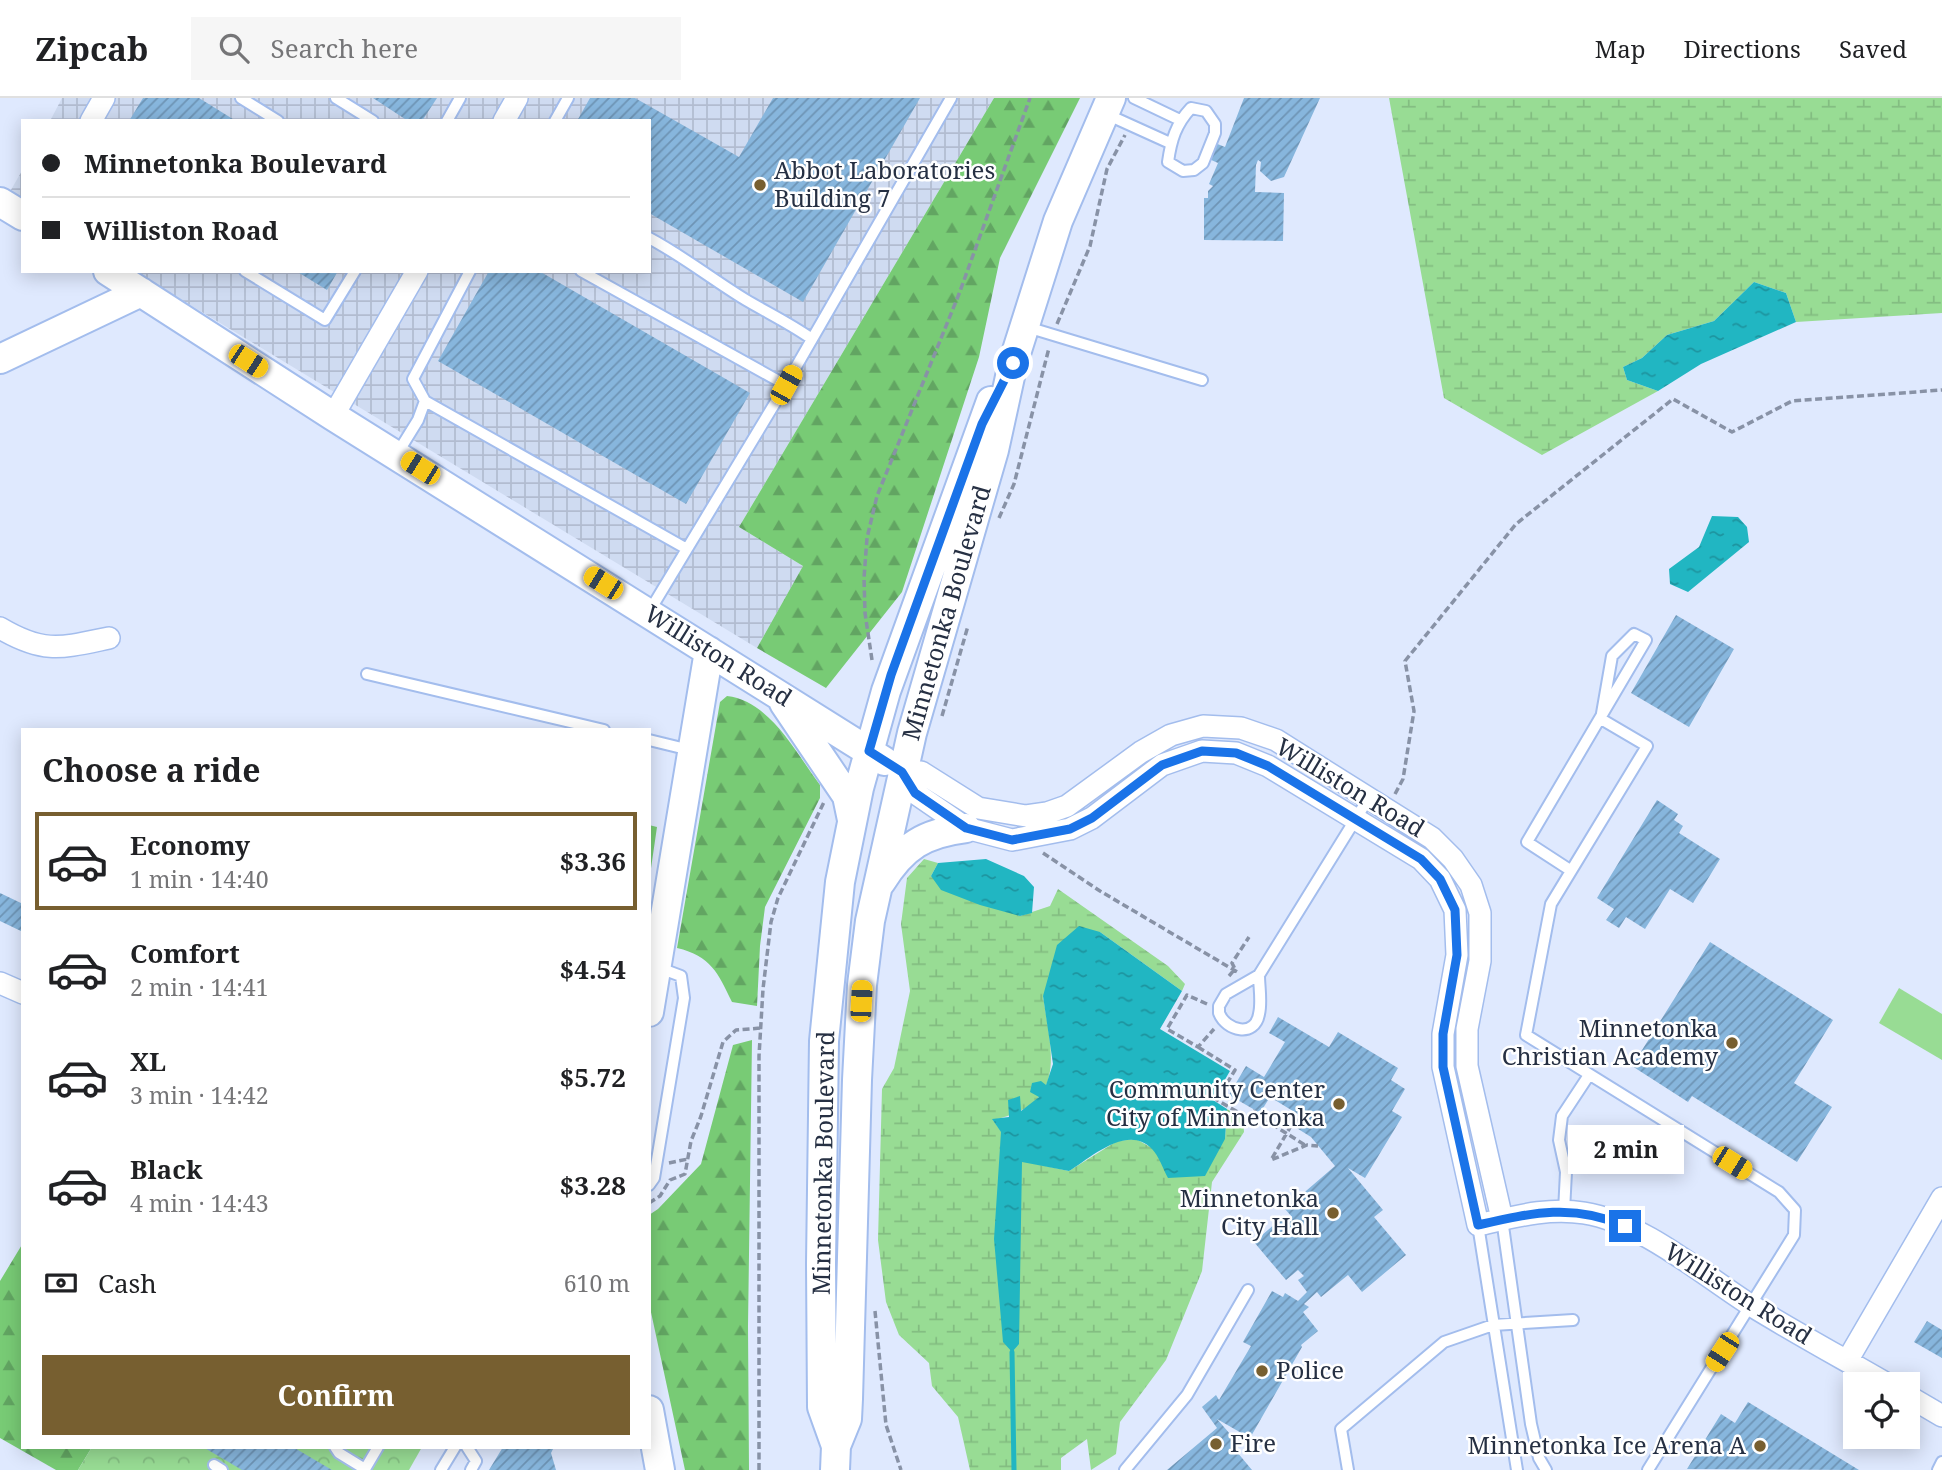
<!DOCTYPE html>
<meta charset="utf-8">
<style>
body{margin:0;font-family:"Noto Serif",serif;background:#f6f6f6;color:#202124;height:100vh;display:flex;flex-direction:column;font-size:26px;white-space:nowrap}
*{box-sizing:border-box;margin:0}
p{font-size:23px;color:#757577}
.icon{flex:none;width:38px;height:38px;fill:none;stroke:currentColor;stroke-width:2;stroke-linecap:round;stroke-linejoin:round}
.map{position:relative;flex:1;overflow:hidden}
.panel{position:absolute;left:21px;top:630px;width:630px;height:721px;display:flex;flex-direction:column;background:#fff;border-radius:0px;box-shadow:0 4px 18px #0003}
.panel>*{flex:none}
.banner{position:absolute;left:21px;top:21px;width:630px;height:154px;border-radius:0px;box-shadow:0 4px 18px #0003;display:grid;align-content:center;height:154px;padding:0 21px;background:#fff}
.fabs{position:absolute;left:1843px;top:1274px;display:grid;gap:14px}
.fabs a{display:grid;place-items:center;width:77px;height:77px;border-radius:0px;background:#fff;box-shadow:0 4px 18px #0003;font-size:35px}
.end{position:absolute;width:32px;height:32px;margin:-16px;border:9px solid #1a73e8;background:#fff;box-shadow:0 0 0 4px #fff}
.from{border-radius:50%}
.bubble{position:absolute;height:49px;border-radius:0px;background:#fff;box-shadow:0 4px 18px #0003;font-size:23px;font-weight:700;line-height:49px;text-align:center}
.car{position:absolute;width:21px;height:42px;margin:-21px -10px;border-radius:9px;box-shadow:0 0 5px 2px #0007;background:linear-gradient(#f5c518 24%,#345 0 40%,#f5c518 0 76%,#345 0 86%,#f5c518 0)}
.banner b{display:flex;align-items:center;gap:24px;height:66px;font-size:26px}
.banner b+b{border-top:2px solid #e0e0e0}
.banner i{width:18px;height:18px;background:#202124}
ul{padding:0;list-style:none}
li{display:flex;align-items:center;gap:21px;height:98px;margin:0 14px 10px;padding:0 7px;border:4px solid transparent;border-radius:0px}
li div{flex:1}
li b{display:block;font-size:26px}
li em{font-style:normal;font-weight:700}
li.on{border-color:#775f30}
li>.icon{width:63px;height:63px;stroke-width:1.5}
h2{padding:0 21px;font-size:32px;line-height:84px}
.pay{display:flex;align-items:center;gap:18px;height:77px;padding:0 21px;font-size:26px}
.pay p{margin-inline-start:auto}
.primary-button{display:flex;gap:14px;margin-top:auto;padding:14px 21px}
.primary-button a{flex:1;height:80px;border-radius:0px;background:#775f30;color:#fff;font-size:28px;font-weight:700;line-height:80px;text-align:center}
header{display:flex;align-items:center;gap:42px;box-sizing:border-box;height:98px;padding:0 35px;background:#fff;border-bottom:2px solid #e0e0e0}
header strong{font-size:33px}
nav{display:flex;gap:38px;margin-inline-start:auto;font-size:24px}
.search{width:490px;height:63px;background:#f6f6f6;display:flex;align-items:center;gap:18px;box-sizing:border-box;padding:0 24px;border-radius:0px;color:#757577;font-size:26px}
.map>svg:first-child{display:block}
</style>
<header>
<strong>Zipcab</strong>
<div class="search"><svg class="icon" aria-label="search" viewBox="0 0 24 24"><circle cx="10" cy="10" r="6"/><path d="M15 15l6 6"/></svg>Search here</div>
<nav><a>Map</a><a>Directions</a><a>Saved</a></nav>
</header>
<div class="map">
<svg width="1942" height="1372" viewBox="0 0 1942 1372">
<defs>
<pattern id="industrial-grid" width="8" height="8" patternUnits="userSpaceOnUse" patternTransform="scale(1.75)"><rect width="8" height="8" fill="#cfdbf1"/><path d="M0 4h8M4 0v8" fill="none" stroke="#b2bcd0"/></pattern>
<pattern id="forest-firs" width="22" height="20" patternUnits="userSpaceOnUse" patternTransform="scale(1.75)"><rect width="22" height="20" fill="#78cb75"/><path d="M5 1l3.5 6h-7zM16 11l3.5 6h-7z" fill="#62a562"/></pattern>
<pattern id="wetland-marsh" width="20" height="14" patternUnits="userSpaceOnUse" patternTransform="scale(1.75)"><rect width="20" height="14" fill="#98dc94"/><path d="M1 5h8M5 5V1M11 12h8M15 12V8" fill="none" stroke="#83bd81"/></pattern>
<pattern id="park-crowns" width="20" height="18" patternUnits="userSpaceOnUse" patternTransform="scale(1.75)"><rect width="20" height="18" fill="#98dc94"/><path d="M2 6a3 3 0 1 1 6 0M12 15a3 3 0 1 1 6 0" fill="none" stroke="#83bd81"/></pattern>
<pattern id="water-ripples" width="26" height="14" patternUnits="userSpaceOnUse" patternTransform="scale(1.75)"><rect width="26" height="14" fill="#21b6c2"/><path d="M2 4q2-2 4 0t4 0M15 11q2-2 4 0t4 0" fill="none" stroke="#1d949f"/></pattern>
<pattern id="building-hatch" width="6" height="6" patternUnits="userSpaceOnUse" patternTransform="scale(1.75)"><rect width="6" height="6" fill="#87b6dd"/><path d="M-1 1l2-2M0 6l6-6M5 7l2-2" fill="none" stroke="#6e94b5"/></pattern>
</defs>
<rect width="100%" height="100%" fill="#dfe9fe"/>
<path fill="url(#industrial-grid)" d="M62,0H994L739,429L803,468L757,550L134,173H649V23H50Z
M23,71V106L8,97Z"/>
<path fill="url(#forest-firs)" d="M994,0H1080L1000,160L979,259L902,494L826,590L757,550L803,468L739,429Z
M727,598C770,603 796,655 820,687V700L765,809L760,848L757,908L732,904C718,875 711,858 677,850L720,604Z
M649,727L657,729L649,784Z
M752,942L748,1228L749,1372H685L649,1205V1117L658,1111L701,1066L733,947Z
M23,1145V1349H92L78,1372H56L0,1340V1183Z"/>
<path fill="url(#wetland-marsh)" d="M1389,0H1942V215L1796,224L1786,195L1754,184L1714,223L1667,237L1642,260L1623,269L1627,282L1658,293L1542,357L1444,300Z
M924,761L938,765L931,778L1020,818L1050,808L1058,791L1168,868L1185,886L1182,893L1100,834L1043,898C1052,957 1068,1006 993,1022L1022,1063L1069,1073L1117,1043L1136,1041L1152,1050L1225,1041L1227,1011L1243,1021L1244,1034L1212,1084L1202,1173L1166,1262L1120,1324L1116,1356L1091,1372L1087,1341L1061,1360V1372H970L958,1319L932,1288L929,1265L899,1237L886,1204L878,1142L882,991L894,970L910,893L901,826L907,780Z"/>
<path fill="url(#park-crowns)" d="M92,1349H422L409,1372H78Z"/>
<path fill="#98dc94" d="M1899,890L1942,916V962L1879,925Z"/>
<path fill="url(#water-ripples)" d="M1754,184L1786,195L1796,224L1701,266L1658,293L1627,282L1623,269L1642,260L1667,237L1714,223Z
M1712,418L1738,419L1747,429L1749,444L1688,494L1670,486L1669,471L1699,449Z
M986,761L1024,778L1034,789L1032,815L1020,818L980,807L941,792L931,778L938,765Z
M1079,828L1100,834L1182,893L1160,931L1230,973L1213,1002L1227,1011L1225,1041L1205,1078L1168,1080C1163,1071 1159,1058 1152,1051C1128,1025 1090,1060 1069,1073L1022,1064L1019,1246L1012,1254L1003,1244L994,1141L1001,1034L992,1021L1009,1019L1008,1002L1020,998L1021,1013L1039,999L1030,994L1032,985L1041,983L1046,987L1053,966L1043,898L1057,847Z"/>
<g fill="none" stroke-linecap="round" stroke-linejoin="round">
<path stroke="#21b6c2" stroke-width="5" d="M1012,1254L1014,1372"/>
</g>
<path fill="url(#building-hatch)" d="M143,0H199L236,23H129Z
M373,0H437L422,23H408Z
M590,0H635L739,59L773,0H920L803,204L649,115V23H577Z
M1244,0H1320L1284,79L1271,83L1260,73L1261,64L1258,62L1256,67L1255,94L1284,95L1283,143L1204,142V100H1208V93L1213,88L1209,86L1218,65L1209,61L1215,45L1225,49Z
M296,173H338L327,192Z
M489,173H539L750,295L686,406L438,263Z
M1676,517L1734,551L1689,629L1631,595Z
M1657,702L1678,716L1674,722L1683,728L1679,735L1720,761L1693,805L1670,791L1645,831L1626,819L1619,830L1606,822L1614,811L1597,800Z
M0,795L23,806V834L0,823Z
M1710,844L1833,922L1794,985L1832,1009L1797,1064L1692,998L1688,1004L1632,968Z
M1278,919L1329,949L1338,934L1398,970L1391,982L1405,991L1392,1013L1402,1019L1365,1080L1348,1070L1383,1112L1374,1119L1406,1157L1362,1194L1348,1177L1321,1199L1317,1194L1304,1206L1309,1209L1303,1214L1318,1233L1301,1247L1302,1249L1250,1340L1217,1321L1237,1344L1232,1348L1252,1372H1167L1217,1330L1202,1309L1216,1297L1219,1302L1251,1248L1243,1244L1272,1193L1283,1199L1285,1195L1298,1203L1307,1194L1298,1182L1304,1178L1298,1172L1286,1182L1254,1144L1284,1118L1287,1123L1292,1119L1285,1111L1335,1068L1311,1039L1295,1029L1301,1018L1270,999L1260,1015L1229,997L1246,968L1264,979L1285,944L1269,935Z
M1927,1223L1942,1232V1260L1914,1244Z
M1748,1304L1859,1372L1687,1371L1721,1316L1735,1325Z
M203,1349H293L332,1372H242Z
M503,1349H554L551,1355L556,1372H489Z"/>
<g fill="none" stroke-linecap="round" stroke-linejoin="round">
<g stroke="#a3bded" stroke-width="14">
<path id="lane" d="M241,0L278,23
M336,0L373,23
M1134,0L1180,22
M1191,10L1206,13L1215,26V35L1203,65L1194,72L1183,73L1168,64C1171,42 1176,26 1191,10Z
M1106,16L1170,45
M447,23L460,0
M555,23L568,0
M649,140C683,158 713,182 746,202C768,215 791,226 812,241
M245,173L325,222L355,173
M470,173L413,281L425,303L687,451
M581,173L786,287
M1027,229L1202,282
M397,356L418,322L425,303
M649,514L781,295L951,0
M367,576L604,632
M1601,621L1647,648L1551,806L1526,937L1779,1094L1795,1112L1794,1137L1648,1372
M649,642L690,652
M1570,772L1527,744L1646,542L1634,536L1612,558L1601,621
M1259,877C1259,889 1262,904 1259,916C1255,940 1226,933 1219,915V908L1226,896L1259,877L1368,701
M649,1087L654,1080L684,900L681,878L657,869
M1564,1113L1566,1074L1559,1042L1562,1018L1589,977
M1502,1121L1531,1326L1539,1360L1546,1372
M1478,1127L1517,1372
M335,1349L339,1355L365,1371L378,1349
M467,1349L476,1363L471,1372
M214,1367L222,1372
M441,1372L455,1349
M1125,1372L1187,1297L1248,1192
M1348,1372L1341,1331L1444,1244L1493,1227L1573,1222
M1938,1372L1942,1364"/>
</g>
<g stroke="#a3bded" stroke-width="24">
<path id="street" d="M91,23L104,0
M504,23L517,0
M333,318L417,173
M0,530C44,556 61,550 109,540
M902,674L915,695L966,730L1012,742L1070,731L1092,720L1162,667L1202,653L1236,655L1268,668L1421,761L1440,781L1455,812L1457,857L1443,936V969L1478,1127C1514,1119 1548,1109 1584,1115C1642,1124 1703,1177 1752,1208C1796,1235 1842,1260 1887,1286
M902,674H921L978,710L1026,718L1047,715L1067,708L1141,654L1171,637L1203,628L1241,630L1276,642L1432,740L1453,761L1471,787L1480,815V863L1467,931V968L1502,1121
M0,885L23,895
M1847,1263L1942,1100
M1908,1298L1942,1318"/>
</g>
<g stroke="#a3bded" stroke-width="32">
<path id="secondary" d="M0,104L23,118
M108,173L333,318L884,663
M0,261L141,194
M784,605L847,698L852,722
M881,784C903,748 925,735 966,730
M649,914L709,553
M649,1312L660,1372
M836,1348L847,1321L848,1301L857,982L862,887L870,823L912,635L994,352L1013,265L1058,123L1111,0
M835,1372L836,1348L822,1309L821,1165L824,943L840,784L859,690L886,593L991,303"/>
</g>
<path stroke="#8892a6" stroke-width="3.5" stroke-dasharray="7 3.5" stroke-linecap="butt" d="M1057,226L1090,148L1107,71L1125,37
M999,420L1014,386L1049,250
M872,562L865,515L864,480L867,440L877,398L959,196L1030,0
M942,618L968,528
M1395,696L1403,681L1414,613L1405,563L1516,426L1673,301L1732,334L1792,303L1942,292
M1043,755L1100,793L1239,875
M1229,878L1235,871L1232,865L1249,839
M1207,906L1187,897L1167,931L1198,949L1214,931
M1198,949L1235,972L1217,1002L1250,1021L1255,1012
M1254,1015L1305,1047
M1298,1023L1295,1021L1271,1062L1307,1047L1318,1048
M669,1065L688,1061
M649,1105L660,1098L670,1082L685,1076L691,1043L701,1018L723,944L736,932L761,930
M875,1213L886,1327L901,1372
M759,1372V958L763,891L771,824L778,800L824,704"/>
<use href="#lane" stroke="#fff" stroke-width="10"/>
<use href="#street" stroke="#fff" stroke-width="21"/>
<use href="#secondary" stroke="#fff" stroke-width="28"/>
</g>
<g fill="none" stroke-linecap="round" stroke-linejoin="round">
<path stroke="#1a73e8" stroke-width="9" d="M1013,265L982,326L891,577L869,653L902,674L915,695L966,730L1012,742L1070,731L1092,720L1162,667L1202,653L1236,655L1268,668L1421,761L1440,781L1455,812L1457,857L1443,936V969L1478,1127C1531,1115 1573,1105 1625,1128"/>
</g>
<g fill="#775f30" stroke="#fff" stroke-width="2.5">
<circle cx="760" cy="87" r="7"/>
<circle cx="1732" cy="945" r="7"/>
<circle cx="1339" cy="1006" r="7"/>
<circle cx="1333" cy="1115" r="7"/>
<circle cx="1262" cy="1273" r="7"/>
<circle cx="1216" cy="1346" r="7"/>
<circle cx="1760" cy="1348" r="7"/>
</g>
<g text-anchor="middle" stroke-width="5" stroke-linejoin="round" paint-order="stroke">
<g font-size="24" fill="#263043" stroke="#fff" text-anchor="end">
<text x="774" y="81" text-anchor="start">Abbot Laboratories<tspan x="774" dy="28">Building 7</tspan></text>
<text x="1718" y="939">Minnetonka<tspan x="1718" dy="28">Christian Academy</tspan></text>
<text x="1325" y="1000">Community Center<tspan x="1325" dy="28">City of Minnetonka</tspan></text>
<text x="1319" y="1109">Minnetonka<tspan x="1319" dy="28">City Hall</tspan></text>
<text x="1276" y="1281" text-anchor="start">Police</text>
<text x="1230" y="1354" text-anchor="start">Fire</text>
<text x="1746" y="1356">Minnetonka Ice Arena A</text>
</g>
<g font-size="24" fill="#263043" stroke="#fff">
<text transform="translate(947 515) rotate(-74)" y="8">Minnetonka Boulevard</text>
<text transform="translate(718 558) rotate(32)" y="8">Williston Road</text>
<text transform="translate(1350 690) rotate(31)" y="8">Williston Road</text>
<text transform="translate(824 1065) rotate(-89)" y="8">Minnetonka Boulevard</text>
<text transform="translate(1738 1196) rotate(32)" y="8">Williston Road</text>
</g>
</g>
</svg>
<div class="fabs">
<a><svg class="icon" aria-label="locate" viewBox="0 0 24 24"><circle cx="12" cy="12" r="6"/><path d="M12 2v4M12 18v4M2 12h4M18 12h4"/></svg></a>
</div>
<i class="end from" style="left:1013px;top:265px"></i>
<i class="end" style="left:1625px;top:1128px"></i>
<div class="bubble" style="left:1568px;top:1027px;width:116px">2 min</div>
<i class="car" style="left:248px;top:263px;rotate:123deg"></i>
<i class="car" style="left:786px;top:287px;rotate:29deg"></i>
<i class="car" style="left:420px;top:370px;rotate:302deg"></i>
<i class="car" style="left:603px;top:485px;rotate:302deg"></i>
<i class="car" style="left:861px;top:903px;rotate:3deg"></i>
<i class="car" style="left:1732px;top:1065px;rotate:122deg"></i>
<i class="car" style="left:1722px;top:1254px;rotate:213deg"></i>
<div class="banner">
<b><i class="from"></i>Minnetonka Boulevard</b>
<b><i></i>Williston Road</b>
</div>
<section class="panel">
<h2>Choose a ride</h2>
<ul>
<li class="on"><svg class="icon" aria-label="car" viewBox="0 0 24 24"><path d="M5 17H2v-5l4-1 3-4h7l3 4 3 1v5h-3M9 17h6M6 11h13"/><circle cx="7" cy="17" r="2"/><circle cx="17" cy="17" r="2"/></svg><div><b>Economy</b><p>1 min · 14:40</p></div><em>$3.36</em></li>
<li><svg class="icon" aria-label="car" viewBox="0 0 24 24"><path d="M5 17H2v-5l4-1 3-4h7l3 4 3 1v5h-3M9 17h6M6 11h13"/><circle cx="7" cy="17" r="2"/><circle cx="17" cy="17" r="2"/></svg><div><b>Comfort</b><p>2 min · 14:41</p></div><em>$4.54</em></li>
<li><svg class="icon" aria-label="car" viewBox="0 0 24 24"><path d="M5 17H2v-5l4-1 3-4h7l3 4 3 1v5h-3M9 17h6M6 11h13"/><circle cx="7" cy="17" r="2"/><circle cx="17" cy="17" r="2"/></svg><div><b>XL</b><p>3 min · 14:42</p></div><em>$5.72</em></li>
<li><svg class="icon" aria-label="car" viewBox="0 0 24 24"><path d="M5 17H2v-5l4-1 3-4h7l3 4 3 1v5h-3M9 17h6M6 11h13"/><circle cx="7" cy="17" r="2"/><circle cx="17" cy="17" r="2"/></svg><div><b>Black</b><p>4 min · 14:43</p></div><em>$3.28</em></li>
</ul>
<div class="pay"><svg class="icon" aria-label="cash" viewBox="0 0 24 24"><path d="M3 7h18v10H3z"/><circle cx="12" cy="12" r="2"/></svg>Cash<p>610 m</p></div>
<div class="primary-button"><a>Confirm</a></div>
</section>
</div>
